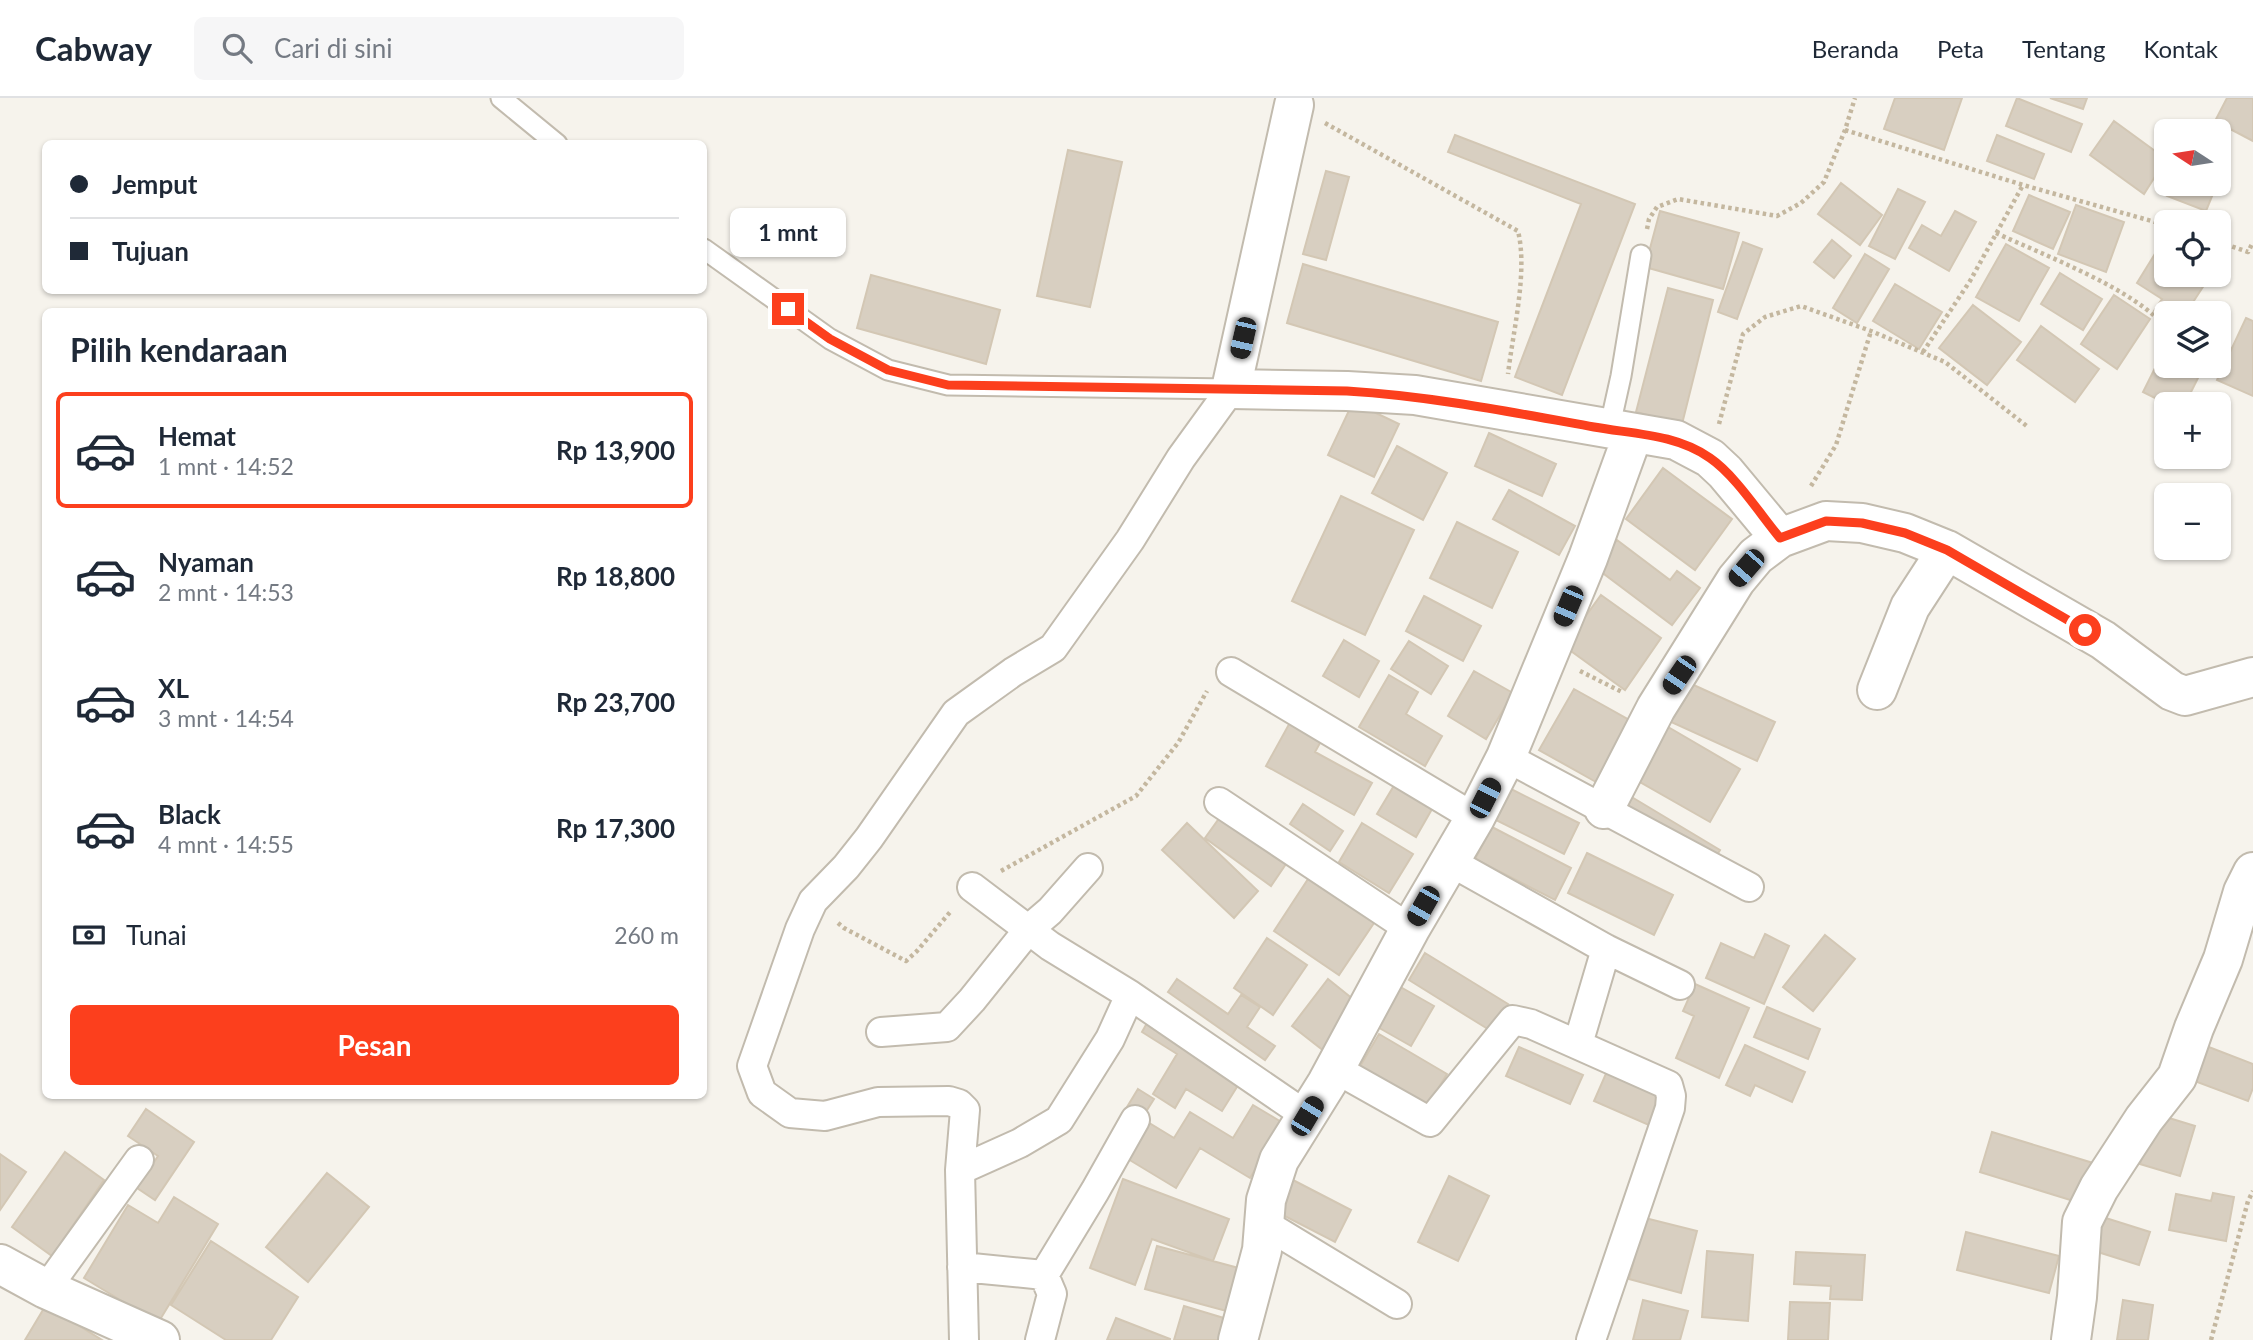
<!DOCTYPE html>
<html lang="id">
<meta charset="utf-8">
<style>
body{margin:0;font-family:Lato,sans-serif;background:#f6f6f7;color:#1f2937;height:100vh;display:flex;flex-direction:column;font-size:26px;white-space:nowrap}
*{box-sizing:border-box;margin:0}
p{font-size:23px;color:#747a83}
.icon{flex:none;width:38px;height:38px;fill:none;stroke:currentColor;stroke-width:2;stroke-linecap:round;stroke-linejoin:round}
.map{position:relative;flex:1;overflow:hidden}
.sheet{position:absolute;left:42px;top:210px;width:665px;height:791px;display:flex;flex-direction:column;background:#fff;border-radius:10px;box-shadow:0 2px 5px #0004}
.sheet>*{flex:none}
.banner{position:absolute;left:42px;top:42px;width:665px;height:154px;border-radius:10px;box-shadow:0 2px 5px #0004;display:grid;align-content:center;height:154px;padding:0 28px;background:#fff}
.needle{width:46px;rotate:282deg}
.buttons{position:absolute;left:2154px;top:21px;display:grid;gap:14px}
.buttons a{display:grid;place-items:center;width:77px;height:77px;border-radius:10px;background:#fff;box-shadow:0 2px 5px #0004;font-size:35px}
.end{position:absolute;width:32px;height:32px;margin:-16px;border:9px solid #fc3f1d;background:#fff;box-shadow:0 0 0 4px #fff}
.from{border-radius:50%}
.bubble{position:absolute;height:49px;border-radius:10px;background:#fff;box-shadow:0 2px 5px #0004;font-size:23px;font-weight:700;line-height:49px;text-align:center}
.car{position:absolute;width:21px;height:42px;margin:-21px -10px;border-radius:9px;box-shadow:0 0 5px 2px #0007;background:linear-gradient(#222 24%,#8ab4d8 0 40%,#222 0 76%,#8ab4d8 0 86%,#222 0)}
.banner b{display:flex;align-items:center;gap:24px;height:66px;font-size:26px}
.banner b+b{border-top:2px solid #e0e1e3}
.banner i{width:18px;height:18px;background:#1f2937}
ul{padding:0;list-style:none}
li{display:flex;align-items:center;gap:21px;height:116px;margin:0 14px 10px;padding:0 14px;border:4px solid transparent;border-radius:10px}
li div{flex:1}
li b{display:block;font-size:26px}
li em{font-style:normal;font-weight:700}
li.active{border-color:#fc3f1d}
li>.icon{width:63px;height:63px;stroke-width:1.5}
h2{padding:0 28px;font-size:32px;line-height:84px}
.pay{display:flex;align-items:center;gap:18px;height:77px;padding:0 28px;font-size:26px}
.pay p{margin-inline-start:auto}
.button{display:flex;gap:14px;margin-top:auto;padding:14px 28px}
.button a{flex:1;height:80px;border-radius:10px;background:#fc3f1d;color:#fff;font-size:28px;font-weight:700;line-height:80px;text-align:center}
header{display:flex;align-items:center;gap:42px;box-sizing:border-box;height:98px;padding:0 35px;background:#fff;border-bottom:2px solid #e0e1e3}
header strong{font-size:33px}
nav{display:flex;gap:38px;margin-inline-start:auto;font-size:24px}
.search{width:490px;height:63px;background:#f6f6f7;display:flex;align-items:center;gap:18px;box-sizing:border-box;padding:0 24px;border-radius:10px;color:#747a83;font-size:26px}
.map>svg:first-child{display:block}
</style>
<header>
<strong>Cabway</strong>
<div class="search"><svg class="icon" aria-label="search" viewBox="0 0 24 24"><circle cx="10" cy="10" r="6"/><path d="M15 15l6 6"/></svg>Cari di sini</div>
<nav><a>Beranda</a><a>Peta</a><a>Tentang</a><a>Kontak</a></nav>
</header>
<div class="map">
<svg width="2253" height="1242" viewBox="0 0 2253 1242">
<rect width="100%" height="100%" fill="#f6f3ec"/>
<path fill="#d8cfc1" stroke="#d3c7b4" stroke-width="2" d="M1895,0H1962L1944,52L1884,31Z
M2017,0L2082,26L2071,54L2006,28Z
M2050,0H2087L2083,11Z
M2227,0H2253V43L2215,23Z
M2114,23L2166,61L2144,96L2090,57Z
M1455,37L1635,106L1562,297L1515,279L1581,106L1448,54Z
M1997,37L2044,56L2034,81L1987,63Z
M1068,52L1122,64L1090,209L1037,198Z
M1326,73L1349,79L1326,162L1303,156Z
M1841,85L1882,117L1860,147L1818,116Z
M2172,86H2217L2206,113L2167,98Z
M1898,91L1925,104L1895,161L1869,148Z
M2029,97L2070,114L2053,151L2013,133Z
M2076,107L2124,124L2106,174L2058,156Z
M1660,113L1739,135L1723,191L1645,169Z
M1955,113L1976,124L1949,173L1909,150L1922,127L1941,138Z
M1832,142L1851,158L1834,180L1814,164Z
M1743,144L1762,151L1737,221L1718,214Z
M2006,146L2049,170L2019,223L1976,199Z
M2161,146L2166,150V177L2210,178L2186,215H2166V220L2154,213L2162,201L2137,185Z
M1865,156L1889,171L1857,225L1833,210Z
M1303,166L1498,224L1481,283L1287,225Z
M2060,175L2102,201L2083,232L2041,206Z
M871,177L1000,212L986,266L857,230Z
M1895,186L1942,214L1919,251L1873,223Z
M1668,190L1713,202L1682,326L1636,314Z
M2114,197L2150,221L2117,271L2081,246Z
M1973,207L2021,244L1987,287L1939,250Z
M2246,220L2253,223V298L2217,282Z
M2041,228L2099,271L2075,304L2017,262Z
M2166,248V268H2204L2185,306H2167L2143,294Z
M1353,304L1399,326L1374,379L1328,357Z
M1489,335L1556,366L1542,398L1475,368Z
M1397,348L1447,375L1423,422L1372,395Z
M1663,370L1732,421L1695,472L1626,421Z
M1509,392L1575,428L1559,457L1493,421Z
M1341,398L1414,432L1365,537L1292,503Z
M1457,424L1518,454L1492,510L1430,480Z
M1617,442L1670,482L1677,473L1700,490L1672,527L1596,470Z
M1601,497L1661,540L1625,592L1564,548Z
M1424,498L1481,528L1463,563L1406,533Z
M1344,542L1379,563L1359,599L1323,578Z
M1409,543L1448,568L1431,596L1391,571Z
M1474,573L1513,595L1486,641L1448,618Z
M1389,577L1418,594L1406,616L1442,638L1425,668L1359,629Z
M1687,584L1775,624L1757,663L1669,623Z
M1574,591L1631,623L1596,684L1539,652Z
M1293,619L1325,636L1315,654L1372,685L1354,717L1266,668Z
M1663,626L1740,671L1710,724L1633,680Z
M1398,681L1436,704L1416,739L1377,716Z
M1509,690L1579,725L1564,756L1494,721Z
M1625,695L1720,752L1714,762L1619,705Z
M1303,706L1343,733L1330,753L1290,726Z
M1223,715L1288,763L1271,788L1205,740Z
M1187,725L1258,793L1234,820L1162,752Z
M1362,725L1413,756L1389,795L1339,764Z
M1492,729L1571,770L1555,802L1475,761Z
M1587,755L1673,797L1654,837L1568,795Z
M1314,772L1380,816L1339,877L1274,833Z
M1765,836L1789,848L1764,906L1706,880L1721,845L1754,860Z
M1825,837L1855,861L1813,913L1783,889Z
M1267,840L1307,867L1273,917L1234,890Z
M1425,855L1508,906L1491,933L1409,882Z
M1177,881L1228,916L1241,897L1260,909L1247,929L1275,948L1265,962L1168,894Z
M1328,881L1359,906L1324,953L1292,928Z
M1695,886L1749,910L1719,980L1676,960L1694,918L1683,913Z
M1397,887L1434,908L1411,948L1374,927Z
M1767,909L1820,931L1808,961L1754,939Z
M1151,918L1245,976L1222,1013L1186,991L1175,1010L1153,996L1177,956L1142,934Z
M1379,936L1447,976L1426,1010L1359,970Z
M2201,946L2253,966V990L2248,1003L2189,981Z
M1745,947L1805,974L1792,1004L1755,987L1750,998L1726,987Z
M1519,949L1583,977L1570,1006L1506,978Z
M1608,971L1664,995L1651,1028L1594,1003Z
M1138,991L1154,1001L1142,1020L1127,1009Z
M1253,1007L1283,1025L1250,1080L1200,1050L1176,1090L1128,1061L1149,1025L1174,1040L1190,1014L1233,1040Z
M146,1011L194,1044L155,1102L137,1090L158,1058L128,1038Z
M2156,1016L2195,1028L2180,1078L2140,1066Z
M1992,1034L2093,1065L2080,1105L1980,1074Z
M65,1054L104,1082L52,1158L12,1129Z
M0,1056L26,1074L0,1112Z
M327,1075L369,1109L308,1184L266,1149Z
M1449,1078L1489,1098L1458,1163L1418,1144Z
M1123,1081L1229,1121L1213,1163L1152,1141L1135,1187L1090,1170Z
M1291,1081L1351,1112L1335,1144L1275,1113Z
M2213,1095L2234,1099L2226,1143L2169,1132L2176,1096L2211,1103Z
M174,1099L218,1126L158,1225L84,1180L128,1107L158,1125Z
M2093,1116L2150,1134L2139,1167L2082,1149Z
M1645,1120L1697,1133L1681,1195L1629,1181Z
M1966,1134L2059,1158L2049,1195L1957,1172Z
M211,1143L298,1199L271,1242H226L171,1207Z
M1157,1148L1246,1172L1234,1215L1145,1191Z
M1707,1153L1753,1157L1748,1223L1702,1219Z
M1796,1154L1865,1157L1862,1202L1830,1201L1831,1188L1794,1186Z
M1643,1202L1688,1213L1680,1242H1633Z
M2123,1202L2153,1207L2148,1242H2117Z
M1790,1204L1830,1205L1828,1242H1788Z
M46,1207L102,1242H25Z
M1184,1208L1237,1224L1232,1242H1174Z
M1116,1220L1170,1241V1242H1107Z"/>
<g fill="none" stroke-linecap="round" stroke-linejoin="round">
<g stroke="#c2bbae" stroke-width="23">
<path id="service" d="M501,0L557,46
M704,151L830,241L888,272L948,287L1231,291
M1609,332L1621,278L1641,157"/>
</g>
<g stroke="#c2bbae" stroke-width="32">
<path id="pedestrian" d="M1231,574L1475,720
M1506,659L1749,789
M1219,704L1410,831
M1449,763L1606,851L1680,887
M1130,897L1307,1018
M881,934L947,929L972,902L1029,831L1050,813L1088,770
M1578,946L1606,851
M1334,970L1430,1024L1513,922L1531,926L1668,987L1671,998L1670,1010L1591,1242
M960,1072L965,1012L959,1006L949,1003L878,1004L825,1018L790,1015L762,995L752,968L800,831L813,803L846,769L869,740L956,615L1013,574L1053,550L1130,442L1181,360L1231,291
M1265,1126L1397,1206
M962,1169L1044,1177L1095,1093L1135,1022
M46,1191L139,1062
M964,1242L960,1072L1020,1045L1059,1022L1110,941L1130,897L1050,848L972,789
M1040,1242L1052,1196L1044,1177"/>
</g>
<g stroke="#c2bbae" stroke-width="42">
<path id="minor" d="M1294,7L1231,291L1347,293L1415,297L1676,342L1710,360L1725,374L1780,440L1826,423L1862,425L1905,435L1947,452L2103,542L2172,593L2185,598L2253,579
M1877,592L1910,509L1947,452
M1604,711L1656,610L1736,482L1756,458L1780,440
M1238,1242L1262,1152L1266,1102L1279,1062L1327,985L1410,831L1475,720L1506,659L1588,460L1633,336
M2071,1242L2077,1199L2082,1124L2099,1090L2144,1021L2177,979L2194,930L2223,861L2243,794L2253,774"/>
</g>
<g stroke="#c2bbae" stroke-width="42">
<path id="tertiary" d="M0,1166L46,1191L160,1242"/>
</g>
<path stroke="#c4b79f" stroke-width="4.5" stroke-dasharray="3.5 3.5" stroke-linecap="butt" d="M1325,25L1518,133C1528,174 1513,233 1508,276
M1845,32L2023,87L2166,127
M1647,131L1649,121L1657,109L1678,101L1777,118L1801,105L1824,84L1845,32L1855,0
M1996,135C2041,156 2140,193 2166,231
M2219,144L2248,154L2253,144
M1923,254L1970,183L2023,87
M1719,326L1743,236L1765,219L1801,208L1871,233L1945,264L2028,329
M1811,388L1836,347L1871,233
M1580,573L1622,594
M1001,773L1136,698L1178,645L1207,593
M838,825L844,830L906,863L917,853L951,813
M2211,1242L2248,1103L2253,1093"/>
<use href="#service" stroke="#fff" stroke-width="19"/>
<use href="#pedestrian" stroke="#fff" stroke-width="28"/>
<use href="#minor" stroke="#fff" stroke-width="38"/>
<use href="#tertiary" stroke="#fff" stroke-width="38"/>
</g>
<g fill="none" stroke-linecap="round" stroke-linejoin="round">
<path stroke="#fc3f1d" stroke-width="9" d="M788,211L830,241L888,272L948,287L1347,293C1430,298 1511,314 1594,329C1633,336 1676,336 1710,360C1735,377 1760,416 1780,440L1826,423L1862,425L1905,435L1947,452L2085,532"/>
</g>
</svg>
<div class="buttons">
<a><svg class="needle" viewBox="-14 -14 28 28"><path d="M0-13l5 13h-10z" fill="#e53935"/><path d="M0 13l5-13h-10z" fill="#747a83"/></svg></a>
<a><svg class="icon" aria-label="locate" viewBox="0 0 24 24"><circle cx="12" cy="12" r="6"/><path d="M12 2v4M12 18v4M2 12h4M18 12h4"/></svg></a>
<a><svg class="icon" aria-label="layers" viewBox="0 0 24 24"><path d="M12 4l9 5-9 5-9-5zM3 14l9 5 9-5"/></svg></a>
<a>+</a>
<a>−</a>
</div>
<i class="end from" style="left:2085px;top:532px"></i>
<i class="end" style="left:788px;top:211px"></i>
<div class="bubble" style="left:730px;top:110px;width:116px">1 mnt</div>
<i class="car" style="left:1243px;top:240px;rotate:193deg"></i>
<i class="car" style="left:1746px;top:470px;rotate:221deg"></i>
<i class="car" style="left:1568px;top:508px;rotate:203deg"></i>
<i class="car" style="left:1679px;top:577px;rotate:214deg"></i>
<i class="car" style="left:1485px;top:700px;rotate:27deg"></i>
<i class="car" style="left:1423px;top:808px;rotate:210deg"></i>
<i class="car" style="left:1307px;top:1018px;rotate:31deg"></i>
<div class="banner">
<b><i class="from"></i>Jemput</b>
<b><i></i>Tujuan</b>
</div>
<section class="sheet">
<h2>Pilih kendaraan</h2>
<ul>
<li class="active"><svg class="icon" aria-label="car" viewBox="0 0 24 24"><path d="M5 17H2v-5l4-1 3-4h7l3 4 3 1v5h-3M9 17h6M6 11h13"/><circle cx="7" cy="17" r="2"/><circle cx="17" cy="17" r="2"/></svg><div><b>Hemat</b><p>1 mnt · 14:52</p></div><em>Rp 13,900</em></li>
<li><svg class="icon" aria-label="car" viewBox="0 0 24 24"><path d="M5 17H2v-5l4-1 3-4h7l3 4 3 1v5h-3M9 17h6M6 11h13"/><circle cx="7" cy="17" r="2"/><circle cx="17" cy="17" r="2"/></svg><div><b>Nyaman</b><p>2 mnt · 14:53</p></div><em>Rp 18,800</em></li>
<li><svg class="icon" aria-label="car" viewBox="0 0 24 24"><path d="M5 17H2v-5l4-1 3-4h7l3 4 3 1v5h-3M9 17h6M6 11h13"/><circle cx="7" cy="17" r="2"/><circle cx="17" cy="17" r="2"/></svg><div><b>XL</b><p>3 mnt · 14:54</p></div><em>Rp 23,700</em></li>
<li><svg class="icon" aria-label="car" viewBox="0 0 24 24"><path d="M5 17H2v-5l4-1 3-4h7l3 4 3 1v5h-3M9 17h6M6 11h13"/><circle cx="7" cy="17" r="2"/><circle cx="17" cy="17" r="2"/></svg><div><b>Black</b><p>4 mnt · 14:55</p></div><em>Rp 17,300</em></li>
</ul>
<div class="pay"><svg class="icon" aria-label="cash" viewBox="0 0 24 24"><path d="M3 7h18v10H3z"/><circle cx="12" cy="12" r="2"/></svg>Tunai<p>260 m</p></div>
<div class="button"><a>Pesan</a></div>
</section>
</div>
